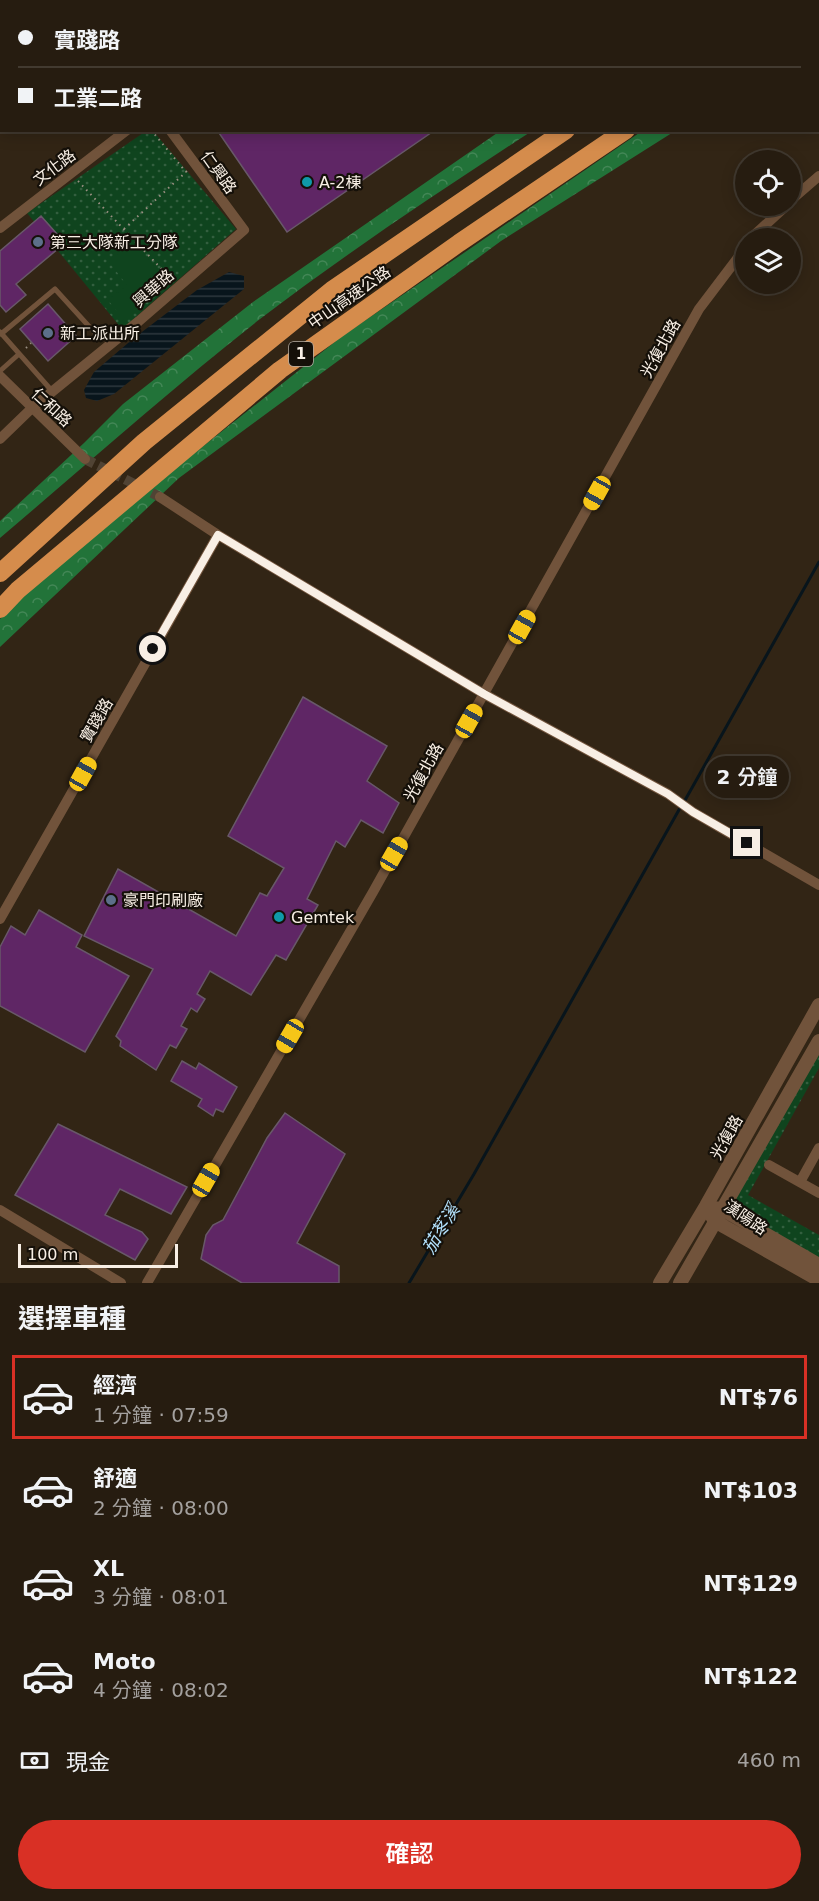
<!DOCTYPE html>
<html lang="zh-TW">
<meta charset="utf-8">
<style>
body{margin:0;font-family:"DejaVu Sans","Noto Sans TC",sans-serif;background:#32291e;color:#f1f3f6;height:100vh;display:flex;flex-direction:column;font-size:22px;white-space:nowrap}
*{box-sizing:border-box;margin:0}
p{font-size:20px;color:#a4a19f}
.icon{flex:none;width:33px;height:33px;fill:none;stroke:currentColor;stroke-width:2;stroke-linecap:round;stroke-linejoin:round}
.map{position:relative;height:1283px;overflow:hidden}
.details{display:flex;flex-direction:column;background:#261c10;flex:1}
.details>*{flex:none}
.banner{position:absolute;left:0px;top:0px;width:819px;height:132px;box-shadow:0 3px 15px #0003,0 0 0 2px #423a30;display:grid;align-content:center;height:132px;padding:0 18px;background:#261c10}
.fabs{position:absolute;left:735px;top:150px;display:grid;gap:12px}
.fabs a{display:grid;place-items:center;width:66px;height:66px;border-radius:50%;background:#261c10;box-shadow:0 3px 15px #0003,0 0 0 2px #423a30;font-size:30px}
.scale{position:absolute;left:18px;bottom:15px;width:160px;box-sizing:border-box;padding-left:6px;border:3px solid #f8efe5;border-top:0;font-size:16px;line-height:21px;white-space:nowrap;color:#f8efe5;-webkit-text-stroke:4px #151009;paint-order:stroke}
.end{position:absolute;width:27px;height:27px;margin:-14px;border:8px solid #f8efe5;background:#111;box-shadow:0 0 0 3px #111}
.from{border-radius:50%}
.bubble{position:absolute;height:42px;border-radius:21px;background:#261c10;box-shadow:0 3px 15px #0003,0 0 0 2px #423a30;font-size:20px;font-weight:600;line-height:42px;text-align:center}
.car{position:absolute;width:18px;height:36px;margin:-18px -9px;border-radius:8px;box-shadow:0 0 4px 2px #0007;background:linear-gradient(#f5c518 24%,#345 0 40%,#f5c518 0 76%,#345 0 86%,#f5c518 0)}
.banner b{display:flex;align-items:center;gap:21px;height:57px;font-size:22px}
.banner b+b{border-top:2px solid #423a30}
.banner i{width:15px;height:15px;background:#f1f3f6}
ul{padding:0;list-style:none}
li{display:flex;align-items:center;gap:18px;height:84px;margin:0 12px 9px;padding:0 6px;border:3px solid transparent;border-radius:0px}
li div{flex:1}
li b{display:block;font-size:22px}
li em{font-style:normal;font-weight:600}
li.on{border-color:#d93025}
li>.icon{width:54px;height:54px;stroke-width:1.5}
h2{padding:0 18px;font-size:27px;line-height:72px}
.pay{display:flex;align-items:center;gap:15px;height:66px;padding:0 18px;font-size:22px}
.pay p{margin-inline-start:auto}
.cta{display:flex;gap:12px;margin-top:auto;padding:12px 18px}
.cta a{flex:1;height:69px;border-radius:36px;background:#d93025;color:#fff;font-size:24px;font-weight:600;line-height:69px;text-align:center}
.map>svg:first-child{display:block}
</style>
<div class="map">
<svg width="819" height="1283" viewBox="0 0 819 1283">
<defs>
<pattern id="forest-crowns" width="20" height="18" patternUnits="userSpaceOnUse" patternTransform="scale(1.5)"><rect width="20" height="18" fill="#227339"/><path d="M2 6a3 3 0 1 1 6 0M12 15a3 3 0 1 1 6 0" fill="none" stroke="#438756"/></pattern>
<pattern id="park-dots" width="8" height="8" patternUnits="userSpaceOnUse" patternTransform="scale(1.5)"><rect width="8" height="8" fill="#0f441e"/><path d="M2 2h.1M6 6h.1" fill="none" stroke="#335f3f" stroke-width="1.8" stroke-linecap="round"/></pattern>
<pattern id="water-rules" width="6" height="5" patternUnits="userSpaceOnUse" patternTransform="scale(1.5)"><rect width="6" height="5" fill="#08151c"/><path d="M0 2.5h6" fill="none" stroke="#2d373d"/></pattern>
</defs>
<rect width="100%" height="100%" fill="#322515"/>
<path fill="url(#forest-crowns)" d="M500,131H532C440,191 348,252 260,319C171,389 86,465 0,538V521L84,443L123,404L253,302Z
M642,131H675L501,241L179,478L0,647V619L23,594L158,482L341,337Z"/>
<path fill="url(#park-dots)" d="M146,131H153L236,229L122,329L27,213Z
M819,1045V1068L748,1195L819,1235V1258L727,1207Z"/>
<path fill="#0f441e" d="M134,242L169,284L124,320L108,300L127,285L109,262Z"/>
<path fill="url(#water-rules)" d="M229,272L244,276V289L114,394L97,401L86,398L84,390L94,372L134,338L197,290Z"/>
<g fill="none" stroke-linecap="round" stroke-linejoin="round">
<path stroke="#08151c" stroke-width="3" d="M684,802L819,562
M409,1283L474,1174L680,808"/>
</g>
<path fill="#5f2665" stroke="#685869" stroke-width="1.5" d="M217,130H435L287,232Z
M41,216L65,243L16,284L26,295L6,312L0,305V251Z
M48,304L76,336L48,361L20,329Z
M303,697L387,746L367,781L399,803L383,833L361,820L345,847L336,841L307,899L318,905L286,960L276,955L251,995L210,971L197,994L205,999L197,1012L191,1008L181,1026L187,1029L176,1048L170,1045L156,1070L120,1046L121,1041L116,1036L153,969L84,936L118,869L236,936L260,893L267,896L284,868L228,836Z
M39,910L82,935L76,947L129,976L85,1052L0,1006V947L11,926L25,935Z
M182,1061L196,1069L199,1063L237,1087L223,1112L216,1109L213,1116L198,1106L202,1099L171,1081Z
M285,1113L345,1154L297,1243L339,1266V1283H242L201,1259L206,1235L213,1225L223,1220L267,1138Z
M58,1124L187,1187L171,1214L120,1189L105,1215L142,1232L148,1239L135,1260L15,1195Z"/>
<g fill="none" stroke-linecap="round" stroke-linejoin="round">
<path stroke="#504334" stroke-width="10" stroke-dasharray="10 5" stroke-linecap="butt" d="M85,459L160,497"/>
<path stroke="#9b9083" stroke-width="2" stroke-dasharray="1.5 4.5" stroke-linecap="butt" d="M9,2L10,0
M151,130L186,172
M78,181L171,279
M124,229L187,171
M26,348L31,343"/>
<path stroke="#71533b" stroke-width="5" d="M142,2V0
M318,2L320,0
M0,332L52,391
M1,334L55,289L95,333
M0,371L19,354"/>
<path stroke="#71533b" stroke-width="10" d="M350,2L352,0
M0,16L2,17
M790,201L819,176
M0,228L127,130
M751,238L786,206
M0,376L85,459
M0,439L32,408L139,321L244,230L170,130
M160,497L218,535L484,694L668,794L693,812L819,885
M0,919L218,535
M769,1165L819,1193
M800,1182L819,1148
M0,1210L121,1283
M147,1283L373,892L699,309L746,247"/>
<path stroke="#71533b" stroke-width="14" d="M713,1208L722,1209L819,1265
M710,1213L715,1221L725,1227L819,1280
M660,1283L706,1206L819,1005
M680,1283L819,1041"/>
<path stroke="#d58c4c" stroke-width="18" d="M787,2L790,0
M818,17L819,16
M0,573L144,442L332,290L566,130
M0,609L18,590L280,370L459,243L626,130"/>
</g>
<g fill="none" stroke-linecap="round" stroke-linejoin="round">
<path stroke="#f8efe5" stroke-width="8" d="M153,649L218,535L484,694L668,794L693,812L747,843"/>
</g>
<g fill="#0f9aa8" stroke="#151009" stroke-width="2">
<circle cx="307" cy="182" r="6"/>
<circle cx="279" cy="917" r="6"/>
</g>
<g fill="#5c6f8a" stroke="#151009" stroke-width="2">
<circle cx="38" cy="242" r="6"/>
<circle cx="48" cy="333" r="6"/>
<circle cx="111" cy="900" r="6"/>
</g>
<g text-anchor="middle" stroke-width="4.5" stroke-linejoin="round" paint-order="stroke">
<rect fill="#151009" stroke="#b4aca3" stroke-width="1.5" x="289" y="342" width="24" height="24" rx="4.5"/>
<g font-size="15" font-weight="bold" fill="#f8efe5">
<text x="301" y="359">1</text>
</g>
<g font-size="16" fill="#f8efe5" stroke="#151009">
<text transform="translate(54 167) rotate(-37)" y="6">文化路</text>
<text transform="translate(219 172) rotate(54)" y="6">仁興路</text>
<text transform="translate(153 288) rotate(-41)" y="6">興華路</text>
<text transform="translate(349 297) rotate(-35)" y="6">中山高速公路</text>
<text transform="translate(660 348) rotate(-61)" y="6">光復北路</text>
<text transform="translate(52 407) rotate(43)" y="6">仁和路</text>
<text transform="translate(96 720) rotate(-60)" y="6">實踐路</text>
<text transform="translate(423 772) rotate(-61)" y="6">光復北路</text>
<text transform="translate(726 1137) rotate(-61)" y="6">光復路</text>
<text transform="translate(746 1217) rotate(34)" y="6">漢陽路</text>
</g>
<g font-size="16" fill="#f8efe5" stroke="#151009" text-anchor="start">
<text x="319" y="188">A-2棟</text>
<text x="50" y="248">第三大隊新工分隊</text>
<text x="60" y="339">新工派出所</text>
<text x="123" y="906">豪門印刷廠</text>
<text x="291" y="923">Gemtek</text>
</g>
<g font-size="18" font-style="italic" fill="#b3e1fc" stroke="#151009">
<text transform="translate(441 1229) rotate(-59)" y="6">茄苳溪</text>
</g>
</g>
</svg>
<div class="fabs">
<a><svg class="icon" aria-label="locate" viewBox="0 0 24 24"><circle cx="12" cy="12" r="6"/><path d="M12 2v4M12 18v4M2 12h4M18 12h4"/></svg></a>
<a><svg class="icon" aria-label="layers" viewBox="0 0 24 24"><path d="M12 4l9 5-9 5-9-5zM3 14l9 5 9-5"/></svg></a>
</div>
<div class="scale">100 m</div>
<i class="end from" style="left:153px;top:649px"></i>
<i class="end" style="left:747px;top:843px"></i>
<div class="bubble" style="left:705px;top:756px;width:84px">2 分鐘</div>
<i class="car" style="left:597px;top:493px;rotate:209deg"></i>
<i class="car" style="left:522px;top:627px;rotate:29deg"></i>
<i class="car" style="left:469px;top:721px;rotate:29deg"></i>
<i class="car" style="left:83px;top:774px;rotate:29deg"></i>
<i class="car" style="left:394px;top:854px;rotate:30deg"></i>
<i class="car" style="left:290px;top:1036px;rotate:210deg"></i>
<i class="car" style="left:206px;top:1180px;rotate:30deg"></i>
<div class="banner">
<b><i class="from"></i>實踐路</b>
<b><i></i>工業二路</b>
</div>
</div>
<section class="details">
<h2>選擇車種</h2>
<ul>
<li class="on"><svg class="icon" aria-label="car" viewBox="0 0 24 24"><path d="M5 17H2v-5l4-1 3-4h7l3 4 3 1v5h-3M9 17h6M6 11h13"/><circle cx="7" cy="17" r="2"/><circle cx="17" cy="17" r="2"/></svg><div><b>經濟</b><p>1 分鐘 · 07:59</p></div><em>NT$76</em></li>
<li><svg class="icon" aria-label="car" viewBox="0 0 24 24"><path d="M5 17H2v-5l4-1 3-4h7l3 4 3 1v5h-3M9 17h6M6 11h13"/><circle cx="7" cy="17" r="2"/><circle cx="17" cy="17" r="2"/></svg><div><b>舒適</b><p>2 分鐘 · 08:00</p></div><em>NT$103</em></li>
<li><svg class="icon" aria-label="car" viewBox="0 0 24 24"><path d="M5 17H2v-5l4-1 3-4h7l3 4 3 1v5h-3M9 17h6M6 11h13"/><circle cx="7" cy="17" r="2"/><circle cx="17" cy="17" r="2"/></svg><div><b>XL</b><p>3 分鐘 · 08:01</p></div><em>NT$129</em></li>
<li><svg class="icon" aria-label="car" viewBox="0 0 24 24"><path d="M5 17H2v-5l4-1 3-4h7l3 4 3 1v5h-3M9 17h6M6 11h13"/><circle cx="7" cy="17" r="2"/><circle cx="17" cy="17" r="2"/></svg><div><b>Moto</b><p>4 分鐘 · 08:02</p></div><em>NT$122</em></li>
</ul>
<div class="pay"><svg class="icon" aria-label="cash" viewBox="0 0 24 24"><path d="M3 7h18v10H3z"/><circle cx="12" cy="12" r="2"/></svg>現金<p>460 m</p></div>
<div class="cta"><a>確認</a></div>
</section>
